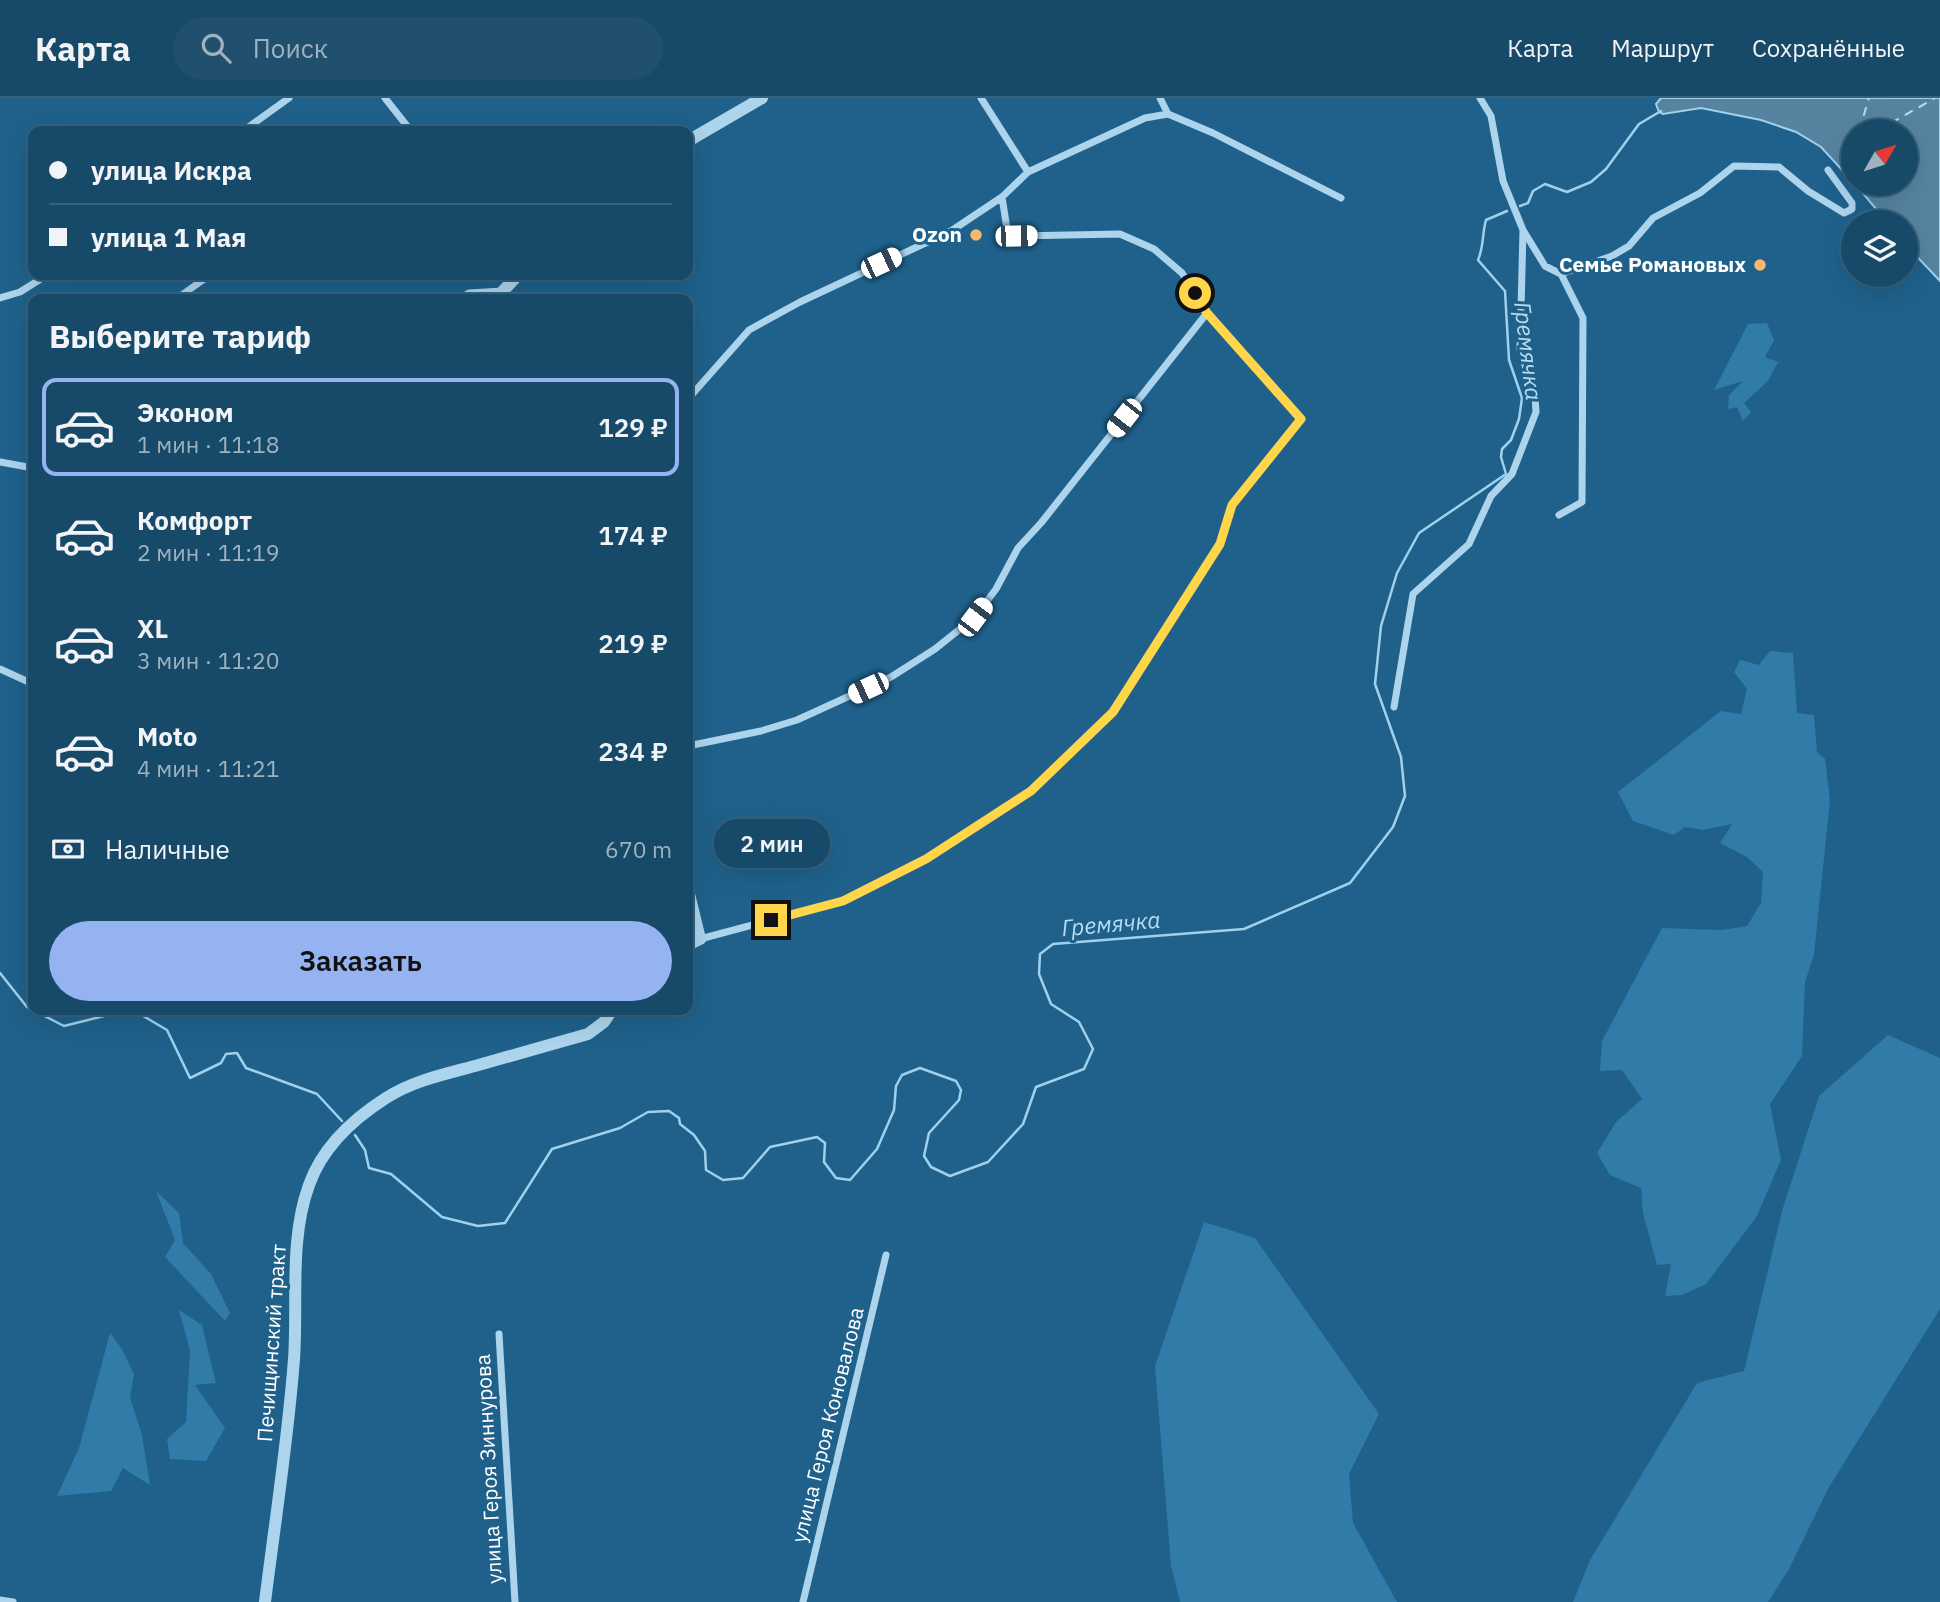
<!DOCTYPE html>
<html lang="ru">
<meta charset="utf-8">
<style>
body{margin:0;font-family:"IBM Plex Sans",sans-serif;background:#20506e;color:#f1f3f6;height:100vh;display:flex;flex-direction:column;font-size:26px;white-space:nowrap}
*{box-sizing:border-box;margin:0}
p{font-size:23px;color:#9eb2c0}
.icon{flex:none;width:38px;height:38px;fill:none;stroke:currentColor;stroke-width:2;stroke-linecap:round;stroke-linejoin:round}
.map{position:relative;flex:1;overflow:hidden}
.side{position:absolute;left:28px;top:196px;width:665px;height:721px;display:flex;flex-direction:column;background:#174968;border-radius:14px;box-shadow:0 7px 28px #0002,0 0 0 2px #36617c}
.side>*{flex:none}
.guide{position:absolute;left:28px;top:28px;width:665px;height:154px;border-radius:14px;box-shadow:0 7px 28px #0002,0 0 0 2px #36617c;display:grid;align-content:center;height:154px;padding:0 21px;background:#174968}
.needle{width:46px;rotate:51deg}
.fabs{position:absolute;left:1841px;top:21px;display:grid;gap:14px}
.fabs a{display:grid;place-items:center;width:77px;height:77px;border-radius:50%;background:#174968;box-shadow:0 7px 28px #0002,0 0 0 2px #36617c;font-size:35px}
.end{position:absolute;width:32px;height:32px;margin:-16px;border:9px solid #ffd54a;background:#111;box-shadow:0 0 0 4px #111}
.from{border-radius:50%}
.bubble{position:absolute;height:49px;border-radius:24px;background:#174968;box-shadow:0 7px 28px #0002,0 0 0 2px #36617c;font-size:23px;font-weight:600;line-height:49px;text-align:center}
.car{position:absolute;width:21px;height:42px;margin:-21px -10px;border-radius:9px;box-shadow:0 0 5px 2px #0007;background:linear-gradient(#fff 24%,#345 0 40%,#fff 0 76%,#345 0 86%,#fff 0)}
.guide b{display:flex;align-items:center;gap:24px;height:66px;font-size:26px}
.guide b+b{border-top:2px solid #36617c}
.guide i{width:18px;height:18px;background:#f1f3f6}
ul{padding:0;list-style:none}
li{display:flex;align-items:center;gap:21px;height:98px;margin:0 14px 10px;padding:0 7px;border:4px solid transparent;border-radius:14px}
li div{flex:1}
li b{display:block;font-size:26px}
li em{font-style:normal;font-weight:600}
li.current{border-color:#95b2f1}
li>.icon{width:63px;height:63px;stroke-width:1.5}
h2{padding:0 21px;font-size:32px;line-height:84px}
.pay{display:flex;align-items:center;gap:18px;height:77px;padding:0 21px;font-size:26px}
.pay p{margin-inline-start:auto}
.action{display:flex;gap:14px;margin-top:auto;padding:14px 21px}
.action a{flex:1;height:80px;border-radius:42px;background:#95b2f1;color:#111;font-size:28px;font-weight:600;line-height:80px;text-align:center}
header{display:flex;align-items:center;gap:42px;box-sizing:border-box;height:98px;padding:0 35px;background:#174968;border-bottom:2px solid #36617c}
header strong{font-size:33px}
nav{display:flex;gap:38px;margin-inline-start:auto;font-size:24px}
.search{width:490px;height:63px;background:#20506e;display:flex;align-items:center;gap:18px;box-sizing:border-box;padding:0 24px;border-radius:38px;color:#9eb2c0;font-size:26px}
.map>svg:first-child{display:block}
</style>
<header>
<strong>Карта</strong>
<div class="search"><svg class="icon" aria-label="search" viewBox="0 0 24 24"><circle cx="10" cy="10" r="6"/><path d="M15 15l6 6"/></svg>Поиск</div>
<nav><a>Карта</a><a>Маршрут</a><a>Сохранённые</a></nav>
</header>
<div class="map">
<svg width="1940" height="1504" viewBox="0 0 1940 1504">
<rect width="100%" height="100%" fill="#1f618b"/>
<path fill="#307ba7" d="M1767,225L1774,242L1765,259L1778,264L1768,283L1744,305L1751,314L1743,323L1737,309L1728,311L1729,297L1743,283L1714,292L1748,226Z
M1770,553L1793,555L1797,615L1814,617L1817,654L1825,661L1830,702L1814,857L1805,884L1802,958L1770,1006L1781,1062L1757,1118L1706,1186L1682,1197L1665,1198L1671,1166L1657,1167L1643,1115L1641,1090L1610,1077L1597,1055L1616,1024L1642,1001L1622,972L1600,973L1602,943L1662,830L1722,832L1747,828L1761,805L1763,774L1747,759L1720,745L1732,726L1703,732L1685,729L1674,737L1633,723L1618,694L1721,613L1741,616L1747,591L1734,574L1740,562L1759,567Z
M1888,937L1940,960V1211L1829,1389L1789,1471L1768,1504H1573L1590,1462L1697,1285L1744,1273L1782,1113L1819,998Z
M156,1093L179,1115L183,1145L211,1176L230,1215L225,1223L165,1159L175,1142Z
M1204,1124L1255,1140L1379,1316L1349,1376L1353,1425L1397,1504H1180L1171,1468L1155,1268Z
M179,1212L202,1227L216,1285L195,1287L225,1330L206,1363L170,1361L167,1341L186,1324L190,1253Z
M110,1235L122,1251L134,1276L130,1299L142,1337L150,1387L123,1370L111,1393L57,1398L79,1350Z"/>
<path fill="#5684a0" stroke="#9fd1ed" stroke-width="2" d="M1661,0H1940V183L1906,147V124H1887L1855,86H1906V33H1853V84L1821,49L1796,34L1761,22L1701,10L1663,16L1659,14L1656,6Z"/>
<g fill="none" stroke-linecap="round" stroke-linejoin="round">
<path stroke="#9fd1ed" stroke-width="2.5" d="M1520,108L1528,105L1533,93L1545,86L1567,94L1591,84L1606,71L1639,26L1661,13
M0,875L27,909L64,928L128,912
M133,912L167,932L190,980L221,965L226,956L237,955L246,970L317,996L342,1023
M355,1037L365,1052L369,1070L391,1076L442,1119L478,1128L505,1125L552,1051L620,1030L648,1014L669,1013L679,1020L680,1026L694,1037L705,1053L706,1072L723,1082L743,1080L770,1049L817,1039L825,1045L824,1064L836,1080L850,1082L877,1051L894,1012L896,988L902,977L920,970L956,983L961,992L959,1002L929,1035L924,1058L931,1069L950,1078L988,1064L1023,1026L1036,989L1084,971L1093,951L1079,924L1051,906L1039,876L1040,856L1053,846L1244,831L1350,785L1393,729L1405,698L1401,659L1375,586L1381,528L1397,475L1419,435L1506,376L1501,359L1502,351L1511,342L1519,321L1522,300L1509,262L1505,193L1478,162C1484,148 1482,136 1486,122L1507,113"/>
<path stroke="#b8ddf3" stroke-width="2" stroke-dasharray="9 7" stroke-linecap="butt" d="M1859,33L1869,0
M1877,33L1935,0"/>
<path stroke="#acd4ec" stroke-width="7" d="M385,0L411,33
M981,0L1028,74
M1160,0L1168,16L1213,35L1341,100
M1480,0L1491,18L1503,83L1523,132L1545,168L1561,176L1612,158L1629,148L1653,120L1700,95L1734,68L1779,69L1808,93L1844,115L1852,111V105L1828,72
M243,33L289,0
M0,200L20,194L47,177
M176,201L210,177
M459,201L469,195L503,193
M688,301L749,232L800,204L951,133L1002,99L1028,74L1145,20L1168,16
M0,364L33,370
M1559,417L1582,404L1583,220L1561,176
M0,571L33,586
M1394,609L1413,496L1469,446L1491,398L1512,376L1536,314L1535,299L1520,251L1523,132
M688,648L761,633L797,622L891,579L935,551L975,519L996,491L1018,450L1041,425L1207,215
M700,841L843,803L926,761L1031,693L1113,614L1220,446L1232,407L1301,321L1207,215L1182,175L1154,151L1120,136L1016,138L1007,131L1002,99
M499,1236L515,1504
M0,1502L13,1504
M803,1504L886,1157"/>
<path stroke="#acd4ec" stroke-width="12" d="M688,43L762,0
M505,201L503,193L518,177
M688,792L700,841L688,847
M265,1504C275,1423 288,1342 294,1261C298,1203 289,1142 309,1087C322,1050 353,1021 386,1000C412,983 445,976 475,968C513,957 550,947 588,936L604,924L612,912"/>
</g>
<g fill="none" stroke-linecap="round" stroke-linejoin="round">
<path stroke="#ffd54a" stroke-width="9" d="M771,822L843,803L926,761L1031,693L1113,614L1220,446L1232,407L1301,321L1207,215L1195,195"/>
</g>
<g fill="#fab86c" stroke="#1f618b" stroke-width="2.5">
<circle cx="976" cy="137" r="7"/>
<circle cx="1760" cy="167" r="7"/>
</g>
<g text-anchor="middle" stroke-width="6" stroke-linejoin="round" paint-order="stroke">
<g font-size="21" font-weight="bold" fill="#fff" stroke="#1f618b" text-anchor="end">
<text x="962" y="144">Ozon</text>
<text x="1746" y="174">Семье Романовых</text>
</g>
<g font-size="21" fill="#fff" stroke="#1f618b">
<text transform="translate(272 1245) rotate(-86)" y="7">Печищинский тракт</text>
<text transform="translate(828 1327) rotate(-76)" y="7">улица Героя Коновалова</text>
<text transform="translate(489 1371) rotate(-93)" y="7">улица Героя Зиннурова</text>
</g>
<g font-size="23" font-style="italic" fill="#b8ddf3" stroke="#1f618b">
<text transform="translate(1528 253) rotate(83)" y="8">Гремячка</text>
<text transform="translate(1111 826) rotate(-5)" y="8">Гремячка</text>
</g>
</g>
</svg>
<div class="fabs">
<a><svg class="needle" viewBox="-14 -14 28 28"><path d="M0-13l5 13h-10z" fill="#e53935"/><path d="M0 13l5-13h-10z" fill="#9eb2c0"/></svg></a>
<a><svg class="icon" aria-label="layers" viewBox="0 0 24 24"><path d="M12 4l9 5-9 5-9-5zM3 14l9 5 9-5"/></svg></a>
</div>
<i class="end from" style="left:1195px;top:195px"></i>
<i class="end" style="left:771px;top:822px"></i>
<div class="bubble" style="left:714px;top:721px;width:116px">2 мин</div>
<i class="car" style="left:1016px;top:138px;rotate:89deg"></i>
<i class="car" style="left:881px;top:165px;rotate:65deg"></i>
<i class="car" style="left:1124px;top:320px;rotate:218deg"></i>
<i class="car" style="left:975px;top:519px;rotate:37deg"></i>
<i class="car" style="left:868px;top:590px;rotate:245deg"></i>
<div class="guide">
<b><i class="from"></i>улица Искра</b>
<b><i></i>улица 1 Мая</b>
</div>
<section class="side">
<h2>Выберите тариф</h2>
<ul>
<li class="current"><svg class="icon" aria-label="car" viewBox="0 0 24 24"><path d="M5 17H2v-5l4-1 3-4h7l3 4 3 1v5h-3M9 17h6M6 11h13"/><circle cx="7" cy="17" r="2"/><circle cx="17" cy="17" r="2"/></svg><div><b>Эконом</b><p>1 мин · 11:18</p></div><em>129 ₽</em></li>
<li><svg class="icon" aria-label="car" viewBox="0 0 24 24"><path d="M5 17H2v-5l4-1 3-4h7l3 4 3 1v5h-3M9 17h6M6 11h13"/><circle cx="7" cy="17" r="2"/><circle cx="17" cy="17" r="2"/></svg><div><b>Комфорт</b><p>2 мин · 11:19</p></div><em>174 ₽</em></li>
<li><svg class="icon" aria-label="car" viewBox="0 0 24 24"><path d="M5 17H2v-5l4-1 3-4h7l3 4 3 1v5h-3M9 17h6M6 11h13"/><circle cx="7" cy="17" r="2"/><circle cx="17" cy="17" r="2"/></svg><div><b>XL</b><p>3 мин · 11:20</p></div><em>219 ₽</em></li>
<li><svg class="icon" aria-label="car" viewBox="0 0 24 24"><path d="M5 17H2v-5l4-1 3-4h7l3 4 3 1v5h-3M9 17h6M6 11h13"/><circle cx="7" cy="17" r="2"/><circle cx="17" cy="17" r="2"/></svg><div><b>Moto</b><p>4 мин · 11:21</p></div><em>234 ₽</em></li>
</ul>
<div class="pay"><svg class="icon" aria-label="cash" viewBox="0 0 24 24"><path d="M3 7h18v10H3z"/><circle cx="12" cy="12" r="2"/></svg>Наличные<p>670 m</p></div>
<div class="action"><a>Заказать</a></div>
</section>
</div>
